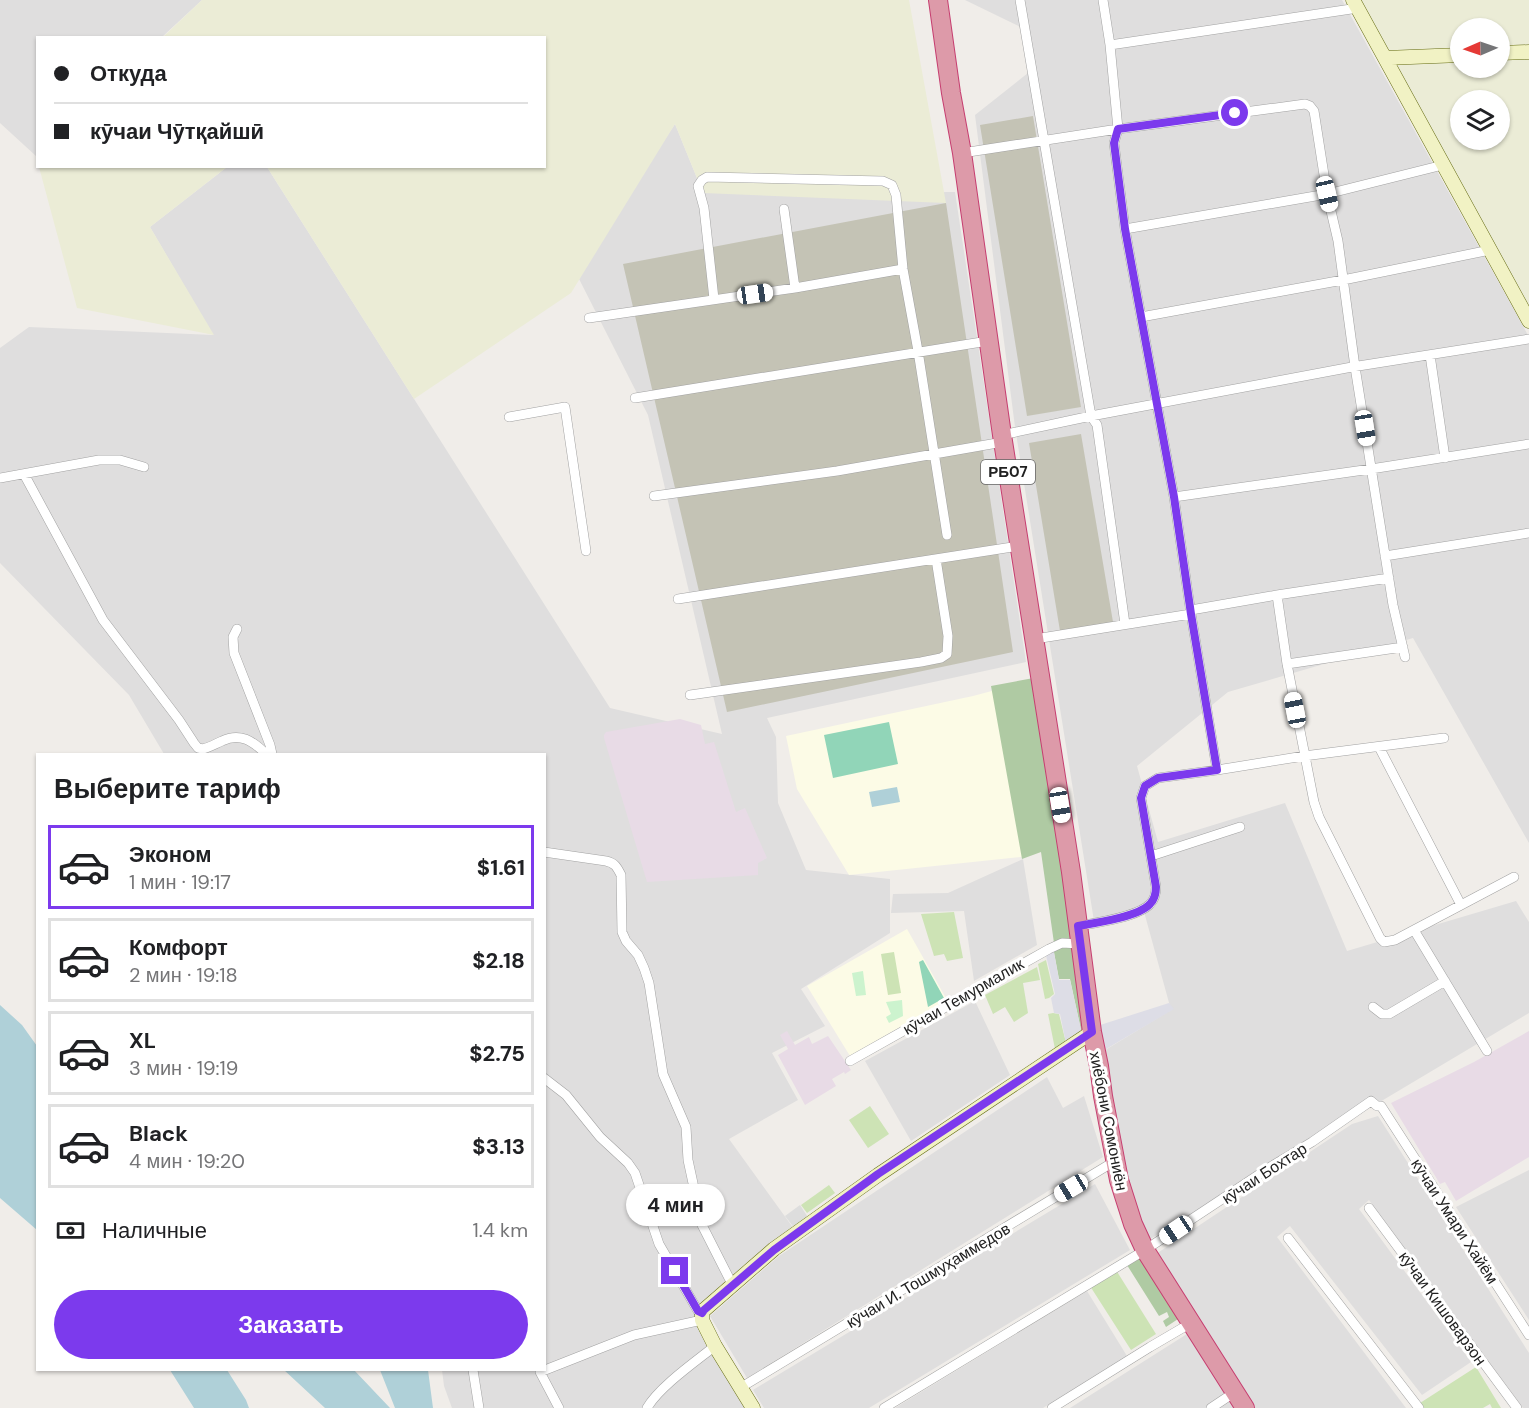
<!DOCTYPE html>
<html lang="ru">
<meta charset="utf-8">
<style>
body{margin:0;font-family:"DM Sans",sans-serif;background:#f6f6f6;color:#202124;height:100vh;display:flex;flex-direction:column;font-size:22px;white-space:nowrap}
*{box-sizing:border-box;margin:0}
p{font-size:20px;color:#757577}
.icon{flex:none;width:33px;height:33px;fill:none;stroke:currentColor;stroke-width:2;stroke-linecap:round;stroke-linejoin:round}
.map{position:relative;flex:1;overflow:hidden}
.details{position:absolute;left:36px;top:753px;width:510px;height:618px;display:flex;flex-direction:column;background:#fff;border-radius:0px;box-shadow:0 2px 4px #0004}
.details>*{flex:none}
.hud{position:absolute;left:36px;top:36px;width:510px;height:132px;border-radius:0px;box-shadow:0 2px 4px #0004;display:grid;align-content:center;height:132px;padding:0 18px;background:#fff}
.needle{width:39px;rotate:268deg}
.buttons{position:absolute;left:1450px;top:18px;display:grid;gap:12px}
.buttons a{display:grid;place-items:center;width:60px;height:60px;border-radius:50%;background:#fff;box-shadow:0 2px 4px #0004;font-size:30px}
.end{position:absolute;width:27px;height:27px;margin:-14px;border:8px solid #7c3aed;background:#fff;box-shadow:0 0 0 3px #fff}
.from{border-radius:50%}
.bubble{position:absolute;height:42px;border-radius:21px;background:#fff;box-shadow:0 2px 4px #0004;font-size:20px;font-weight:700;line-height:42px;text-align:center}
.car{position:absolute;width:18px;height:36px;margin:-18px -9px;border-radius:8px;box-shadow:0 0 4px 2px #0007;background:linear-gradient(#fff 24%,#345 0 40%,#fff 0 76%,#345 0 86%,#fff 0)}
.hud b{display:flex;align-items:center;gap:21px;height:57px;font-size:22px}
.hud b+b{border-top:2px solid #e0e0e0}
.hud i{width:15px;height:15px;background:#202124}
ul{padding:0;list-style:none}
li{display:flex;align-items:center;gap:18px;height:84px;margin:0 12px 9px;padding:0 6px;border:3px solid #e0e0e0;border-radius:0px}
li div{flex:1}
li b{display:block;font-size:22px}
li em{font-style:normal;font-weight:700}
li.current{border-color:#7c3aed}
li>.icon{width:54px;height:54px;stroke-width:1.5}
h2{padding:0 18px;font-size:27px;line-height:72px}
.pay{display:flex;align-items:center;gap:15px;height:66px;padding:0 18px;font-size:22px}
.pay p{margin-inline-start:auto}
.primary-button{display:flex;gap:12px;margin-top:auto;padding:12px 18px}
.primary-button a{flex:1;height:69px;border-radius:36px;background:#7c3aed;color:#fff;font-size:24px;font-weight:700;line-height:69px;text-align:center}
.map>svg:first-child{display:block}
</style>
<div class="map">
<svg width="1529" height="1408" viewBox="0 0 1529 1408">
<rect width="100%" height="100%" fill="#f0ede9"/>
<path fill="#dfdede" d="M0,0H202L162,37L38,38V155L36,156L0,123Z
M965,0H1342L1529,337V843L1413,638L1228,692L1137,766L1158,842L1285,803L1347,951L1516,901L1529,922V1013L1147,1241L1131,1203L1102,1052L1171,1010L1143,908L1094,921L1015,427L975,115L1033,69L1027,30Z
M675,124L703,193L955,192L1026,662L767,718L776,737L778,803L806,870L890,879V933L801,989L825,1026L772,1053L798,1100L729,1139L794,1229L695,1312L752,1408H452L444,1386L442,1370H544V754H164L129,695L0,563V348L29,327L213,335L150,227L227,167H267L610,708L722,734L648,415L576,273Z
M1023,859L1037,945L974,981L964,911L891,913L893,894L948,893Z
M975,1001L1010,1075L911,1141L865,1061Z
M1047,1077L1063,1108L1084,1096L1103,1157L747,1378L710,1316L779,1256Z
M1378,1116L1529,1353V1408H1523L1369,1200L1359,1209L1471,1362L1422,1395L1290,1226L1277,1237L1406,1408H1254L1156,1254L1352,1124Z
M1529,1170V1320L1456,1207Z
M1095,1184L1130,1250L869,1408H764L753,1390Z
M1087,1291L1127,1356L1043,1408H895Z
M1187,1334L1235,1408H1070Z"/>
<path fill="#e8dbe6" d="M680,719L701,725L705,744L714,742L736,812L745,808L767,858L758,863V875L647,882L604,738V735L606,732Z
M787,1031L795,1045L809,1037L812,1044L828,1036L851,1070L845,1074L844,1072L832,1079L836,1086L805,1105L778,1055L788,1049L780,1035Z
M1529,1031V1157L1456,1201L1445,1182L1440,1184L1391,1103L1474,1062Z"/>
<path fill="#fcfbe6" d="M1003,688L1031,856L849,875L797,789L786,736L973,696Z
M907,929L947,1000L850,1056L807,986Z"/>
<path fill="#c4c3b5" d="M1033,116L1081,407L1027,416L980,125Z
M946,203L1013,652L727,712L623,264Z
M1081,434L1113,622L1060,631L1029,443Z"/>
<path fill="#ebecd6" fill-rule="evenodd" d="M202,0H909L946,203L703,193L675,124L571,293L414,399L267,167L544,166V38H162Z
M1355,0H1529V323ZM1461,28H1500V68H1461ZM1461,100H1500V140H1461Z
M39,167H227L150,227L214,335L77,308Z"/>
<path fill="#cde3b5" d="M954,912L963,958L947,961L944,954L934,956L921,914Z
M894,952L901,993L888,995L881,954Z
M1046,960L1054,994L1049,998L1045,999L1038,964Z
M1037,967L1040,980L1023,983L1028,1013L1014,1022L1005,1007L993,1014L985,995Z
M1053,1013L1059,1014L1066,1043L1055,1049L1048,1014Z
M870,1106L889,1134L868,1148L849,1120Z
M829,1185L835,1193L807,1213L801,1205Z
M1116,1270L1156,1334L1131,1350L1090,1286Z
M1476,1367L1501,1408H1492L1490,1404L1483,1408H1424L1420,1403Z"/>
<path fill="#afcaa3" d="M1039,677L1078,941L1054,943L1041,852L1022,859L991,686Z
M1080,944L1092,1032L1083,1039L1070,979H1059L1053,947Z
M1142,1255L1181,1317L1166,1327L1163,1321L1169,1317L1167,1312L1159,1316L1127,1265Z"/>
<path fill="#ccf3ce" d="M863,971L866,995L856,996L852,973Z
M902,1000L903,1016L889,1023L886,1017L891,1014L886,1002Z"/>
<path fill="#91d5b8" d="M889,722L898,764L833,778L824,735Z
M923,960L944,998L928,1007L919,962Z"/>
<path fill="#ddd" d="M800,1205L809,1219L795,1229L785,1216Z"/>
<path fill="#dddde6" d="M1053,947L1059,980H1070L1083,1039L1067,1048L1060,1014L1054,1013L1051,998L1055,994L1045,951Z
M1169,1003L1174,1009L1101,1052L1097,1026Z"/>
<path fill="#afd0d8" d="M897,787L900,802L872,807L869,792Z
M0,1005L22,1025L37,1046V1230L0,1198Z
M170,1370H227L246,1400L249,1408H194Z
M284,1370H354L390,1408H325Z
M380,1370H428L433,1408H395Z"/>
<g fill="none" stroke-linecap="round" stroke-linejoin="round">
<g stroke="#a2a2a2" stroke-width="10">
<path id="street" d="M1020,0L1091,416L1097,425L1125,624
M1110,45L1358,8
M962,153L1118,129L1110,45L1103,0
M784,209L795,288
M1125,229L1327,194L1443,165
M714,299L704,208L698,186L702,180L707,177L883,181L892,185L896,195L903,269L918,351L947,535
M1141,317L1343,280L1490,250
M589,318L795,288L903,269
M1430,355L1445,458
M635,398L988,341
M509,417L565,407L586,551
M1002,435L1091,416L1352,367L1529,339
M24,474L103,620L179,720L194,743L198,748L203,749C210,747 215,744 222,741C240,732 253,741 266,754
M0,478L99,460H120L144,467
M654,496L837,471L1003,442
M1174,497L1371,469L1529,444
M1385,556L1529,533
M1277,595L1389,578
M678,599L1019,546
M1191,610L1277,595L1287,664L1314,802L1319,817L1380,938L1384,942L1395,940L1514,877
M237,629L233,637L234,653L270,745L272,754
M1035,639L1191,614
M1287,664L1403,647
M690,695L921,662L941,658L947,654L948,636L936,559
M1379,747L1461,905
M1217,770L1304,756L1444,738
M544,852L606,861C615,863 617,867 621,875L622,932L626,941L638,955L644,968L649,983L663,1074L686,1127L688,1160L702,1225L732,1284
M1151,856L1240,827
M1078,926C1096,923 1138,917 1150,904C1155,899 1156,893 1156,887L1141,798L1145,786L1158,778L1217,770L1191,614L1174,497L1125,229L1114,143L1118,129L1305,104L1310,106L1314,111L1327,194L1338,241L1355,367L1393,605L1405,657
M1414,930L1487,1051
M1373,1007L1382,1014H1389L1445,981
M850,1061L1049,949L1062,943L1080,944
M544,1078L566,1095L600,1137L628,1163L635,1173L659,1244L698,1311L702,1313
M1369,1208L1517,1408
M1288,1238L1419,1408
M473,1370L479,1408
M740,1388L1115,1161
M559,1408L540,1372L634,1335L702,1320
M647,1408C659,1387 695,1362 715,1346
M884,1408L1145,1250L1272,1166L1312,1142L1371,1101L1377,1106H1381L1529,1335
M1052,1408L1150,1347L1191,1323
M1211,1408L1235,1392"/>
</g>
<g stroke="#656c13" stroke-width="15">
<path id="secondary" d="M1353,0L1529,321
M1500,53L1529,52
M1385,58L1461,55
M753,1408L715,1346L702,1320V1313L704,1310L774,1249L878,1175L1092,1032"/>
</g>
<g stroke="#c63e70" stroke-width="20">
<path id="highway" d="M938,0L951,93L962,153L1002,435L1071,872L1092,1032L1099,1066L1103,1096L1119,1180L1133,1224L1145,1250L1245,1408"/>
</g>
<use href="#street" stroke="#fff" stroke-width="9"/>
<use href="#secondary" stroke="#f1f2c4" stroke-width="14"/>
<use href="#highway" stroke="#dd9aa9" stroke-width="18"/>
</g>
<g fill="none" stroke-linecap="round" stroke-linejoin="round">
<path stroke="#7c3aed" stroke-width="8" d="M675,1271L698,1311L702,1313L704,1310L774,1250L878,1174L1092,1032L1078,926C1096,923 1138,917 1150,904C1155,899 1156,893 1156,887L1141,798L1145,786L1158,778L1217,770L1191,614L1174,497L1125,229L1114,143L1118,129L1235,113"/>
</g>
<g text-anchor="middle" stroke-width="6" stroke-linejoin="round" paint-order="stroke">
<rect fill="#fff" stroke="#646464" stroke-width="1.5" x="981" y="460" width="54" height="24" rx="4.5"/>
<g font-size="15" font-weight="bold" fill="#212121">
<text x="1008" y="477">РБ07</text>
</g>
<g font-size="16" fill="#212121" stroke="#fff">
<text transform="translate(963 996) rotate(-30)" y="6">кӯчаи Темурмалик</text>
<text transform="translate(1109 1121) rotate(79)" y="6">хиёбони Сомониён</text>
<text transform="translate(1264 1173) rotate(-33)" y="6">кӯчаи Бохтар</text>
<text transform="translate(1455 1221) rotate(57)" y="6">кӯчаи Умари Хайём</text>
<text transform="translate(928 1275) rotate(-31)" y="6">кӯчаи И. Тошмуҳаммедов</text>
<text transform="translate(1443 1308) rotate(54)" y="6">кӯчаи Кишоварзон</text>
</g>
</g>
</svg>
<div class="buttons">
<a><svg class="needle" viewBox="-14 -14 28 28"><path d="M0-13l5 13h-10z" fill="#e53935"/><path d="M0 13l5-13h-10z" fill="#757577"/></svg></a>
<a><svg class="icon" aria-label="layers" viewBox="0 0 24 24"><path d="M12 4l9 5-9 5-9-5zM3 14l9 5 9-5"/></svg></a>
</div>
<i class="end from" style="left:1235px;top:113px"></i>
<i class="end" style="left:675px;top:1271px"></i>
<div class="bubble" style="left:626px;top:1184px;width:99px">4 мин</div>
<i class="car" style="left:1327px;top:194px;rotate:167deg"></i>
<i class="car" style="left:755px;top:294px;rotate:82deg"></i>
<i class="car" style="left:1365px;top:428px;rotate:171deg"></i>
<i class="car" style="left:1295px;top:710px;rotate:349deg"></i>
<i class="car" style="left:1060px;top:805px;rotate:171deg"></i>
<i class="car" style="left:1071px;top:1188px;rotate:239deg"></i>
<i class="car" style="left:1176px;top:1230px;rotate:236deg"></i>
<div class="hud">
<b><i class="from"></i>Откуда</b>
<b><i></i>кӯчаи Чӯтқайшӣ</b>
</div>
<section class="details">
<h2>Выберите тариф</h2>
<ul>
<li class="current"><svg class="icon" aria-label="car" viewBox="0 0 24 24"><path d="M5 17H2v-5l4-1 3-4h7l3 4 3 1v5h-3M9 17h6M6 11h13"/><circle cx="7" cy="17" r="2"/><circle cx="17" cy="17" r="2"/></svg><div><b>Эконом</b><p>1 мин · 19:17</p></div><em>$1.61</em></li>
<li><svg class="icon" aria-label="car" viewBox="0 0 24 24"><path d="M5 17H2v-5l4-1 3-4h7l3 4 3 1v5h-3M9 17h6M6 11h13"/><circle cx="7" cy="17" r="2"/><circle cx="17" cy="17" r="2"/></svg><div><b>Комфорт</b><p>2 мин · 19:18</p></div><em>$2.18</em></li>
<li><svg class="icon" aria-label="car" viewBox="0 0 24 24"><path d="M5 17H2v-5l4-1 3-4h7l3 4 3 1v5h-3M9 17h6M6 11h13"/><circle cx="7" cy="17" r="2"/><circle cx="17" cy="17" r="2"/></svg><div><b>XL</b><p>3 мин · 19:19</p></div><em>$2.75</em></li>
<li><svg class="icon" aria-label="car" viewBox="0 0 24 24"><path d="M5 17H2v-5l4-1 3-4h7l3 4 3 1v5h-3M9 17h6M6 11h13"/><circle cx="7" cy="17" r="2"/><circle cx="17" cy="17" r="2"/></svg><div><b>Black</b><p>4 мин · 19:20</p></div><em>$3.13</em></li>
</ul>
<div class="pay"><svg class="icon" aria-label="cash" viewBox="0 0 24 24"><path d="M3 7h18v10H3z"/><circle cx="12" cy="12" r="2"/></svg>Наличные<p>1.4 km</p></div>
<div class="primary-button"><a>Заказать</a></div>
</section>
</div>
